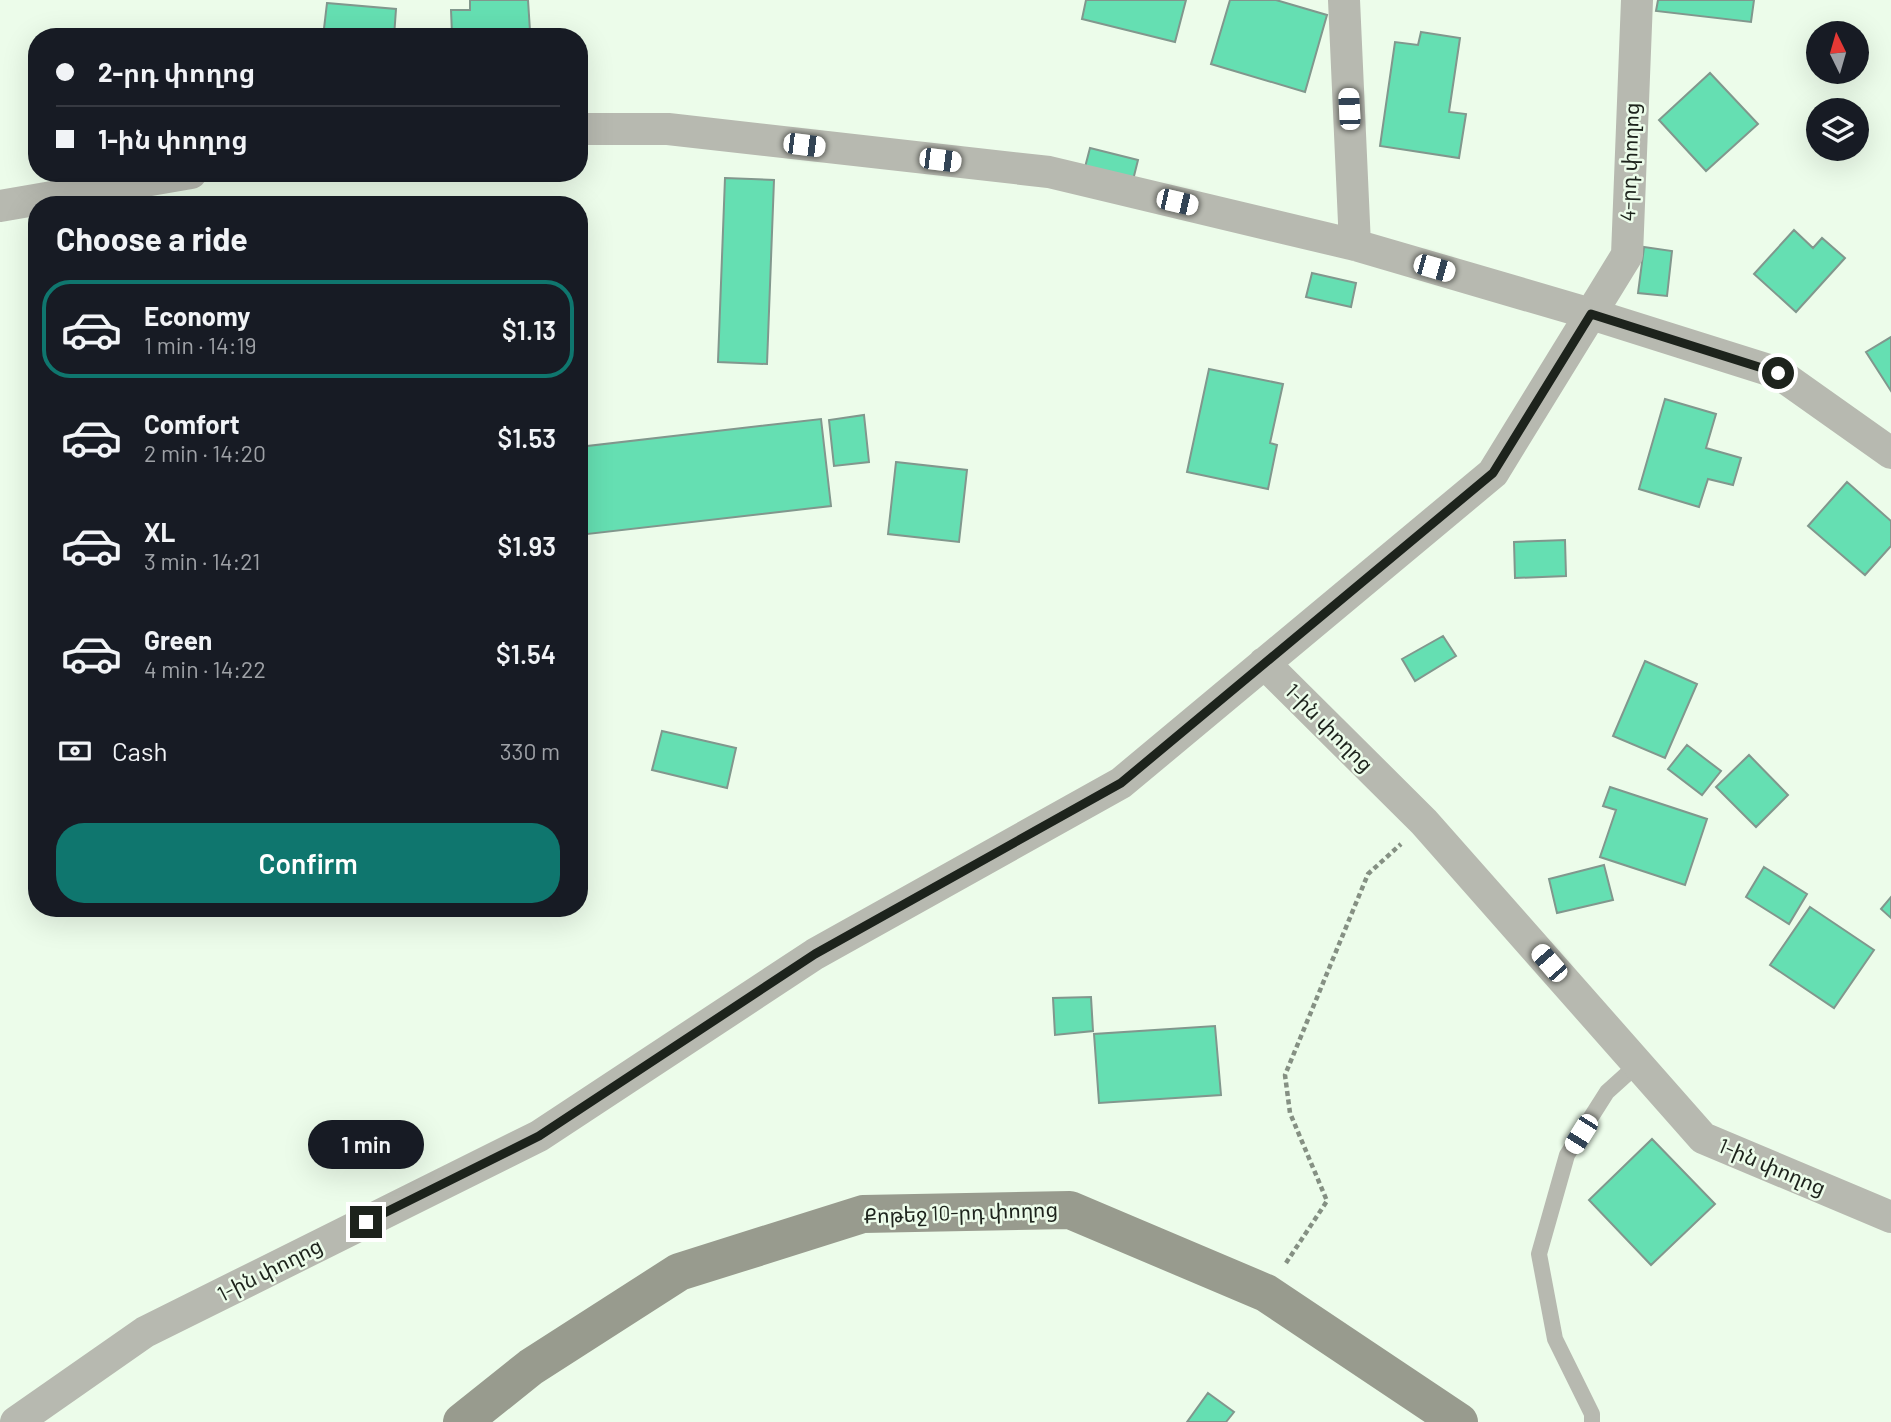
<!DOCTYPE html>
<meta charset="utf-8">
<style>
body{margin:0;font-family:Barlow,"Noto Sans Armenian",sans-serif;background:#20242c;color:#f1f3f6;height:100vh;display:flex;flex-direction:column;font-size:26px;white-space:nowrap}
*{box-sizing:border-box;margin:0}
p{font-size:23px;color:#9ea1a6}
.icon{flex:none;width:38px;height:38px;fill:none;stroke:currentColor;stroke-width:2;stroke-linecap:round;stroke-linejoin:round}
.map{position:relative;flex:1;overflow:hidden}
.panel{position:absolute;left:28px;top:196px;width:560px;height:721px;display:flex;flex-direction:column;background:#171b24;border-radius:28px;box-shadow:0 7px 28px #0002}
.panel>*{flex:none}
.guide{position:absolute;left:28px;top:28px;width:560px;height:154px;border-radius:28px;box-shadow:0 7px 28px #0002;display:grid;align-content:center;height:154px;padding:0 28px;background:#171b24}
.needle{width:46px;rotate:355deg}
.tools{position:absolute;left:1806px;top:21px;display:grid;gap:14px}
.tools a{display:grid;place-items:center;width:63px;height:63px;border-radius:50%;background:#171b24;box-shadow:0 7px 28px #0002;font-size:35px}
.end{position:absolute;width:32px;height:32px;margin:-16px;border:9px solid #1d231c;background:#fff;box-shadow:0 0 0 4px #fff}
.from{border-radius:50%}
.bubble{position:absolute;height:49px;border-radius:24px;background:#171b24;box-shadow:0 7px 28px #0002;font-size:23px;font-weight:600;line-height:49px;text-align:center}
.car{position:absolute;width:21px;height:42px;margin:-21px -10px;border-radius:9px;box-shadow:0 0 5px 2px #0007;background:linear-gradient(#fff 24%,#345 0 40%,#fff 0 76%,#345 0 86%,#fff 0)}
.guide b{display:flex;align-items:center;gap:24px;height:66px;font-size:26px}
.guide b+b{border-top:2px solid #363941}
.guide i{width:18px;height:18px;background:#f1f3f6}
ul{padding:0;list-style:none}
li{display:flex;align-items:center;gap:21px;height:98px;margin:0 14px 10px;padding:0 14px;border:4px solid transparent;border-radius:28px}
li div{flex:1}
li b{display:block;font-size:26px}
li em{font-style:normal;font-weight:600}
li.selected{border-color:#0f766e}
li>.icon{width:63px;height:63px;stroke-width:1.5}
h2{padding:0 28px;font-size:32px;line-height:84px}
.pay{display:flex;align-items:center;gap:18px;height:77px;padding:0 28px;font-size:26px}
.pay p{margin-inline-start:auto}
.primary-button{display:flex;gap:14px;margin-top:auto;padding:14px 28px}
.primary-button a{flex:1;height:80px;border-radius:28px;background:#0f766e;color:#fff;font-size:28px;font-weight:600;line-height:80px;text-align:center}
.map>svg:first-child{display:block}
</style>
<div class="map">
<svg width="1891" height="1422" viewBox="0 0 1891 1422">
<rect width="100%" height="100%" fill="#ecfcea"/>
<path fill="#65dfb2" stroke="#81978d" stroke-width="2" d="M470,0H528L530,31L452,34L451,10H470Z
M1086,0H1186L1175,42L1082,19Z
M1230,0H1276L1327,15L1305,92L1211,64Z
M1658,0H1754L1751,22L1656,11Z
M327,3L396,9L394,37H323Z
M1421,32L1460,38L1449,112L1466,114L1459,158L1380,146L1395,42L1418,45Z
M1710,73L1758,124L1706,171L1659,120Z
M1090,148L1138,160L1132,184L1084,171Z
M725,178L774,180L767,364L718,362Z
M1794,230L1813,248L1822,238L1845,258L1796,312L1754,274Z
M1644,247L1672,251L1667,296L1638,293Z
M1312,273L1356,283L1351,307L1306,297Z
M1891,337V391L1866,352Z
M1209,369L1283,384L1270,443L1277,445L1268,489L1187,472Z
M1665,399L1716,414L1706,448L1741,458L1733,485L1708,479L1699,507L1639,489Z
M864,415L869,462L834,466L829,420Z
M821,419L831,506L579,535V447Z
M896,462L967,470L959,542L888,534Z
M1847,482L1891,521V546L1865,575L1808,526Z
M1565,540L1566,576L1515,578L1514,542Z
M1443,636L1456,656L1415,681L1402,659Z
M1645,661L1697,684L1665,758L1613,736Z
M662,731L736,748L727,788L652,770Z
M1687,745L1721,771L1702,795L1668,769Z
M1749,755L1788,795L1756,827L1716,787Z
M1610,787L1707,819L1685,885L1600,857L1616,810L1603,806Z
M1604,865L1613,900L1557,913L1549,879Z
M1764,867L1807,894L1789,924L1746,897Z
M1891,897V918L1881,909Z
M1810,907L1874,950L1834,1008L1770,965Z
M1091,997L1093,1031L1055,1035L1053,998Z
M1215,1026L1221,1095L1099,1103L1094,1034Z
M1652,1139L1715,1204L1651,1265L1589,1200Z
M1208,1393L1234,1412L1226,1422H1187Z"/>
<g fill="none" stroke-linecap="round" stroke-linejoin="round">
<path stroke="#859083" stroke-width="4.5" stroke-dasharray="5 3.5" stroke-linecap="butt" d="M1286,1263L1327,1201L1290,1113L1285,1075L1368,874L1401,844"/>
<path stroke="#b7b9b0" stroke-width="16" d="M1592,1422V1414L1555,1339L1539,1254L1567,1155L1607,1092L1638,1064"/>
<path stroke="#b7b9b0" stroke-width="32" d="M1344,0L1355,245
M579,129H668L1049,172L1355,245L1591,314L1778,373L1891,453
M0,206L191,173
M1264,663L1424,822L1703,1138L1891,1217
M16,1422L145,1332L539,1136L815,954L1121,783L1493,473L1627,255L1637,0"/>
<path stroke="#989b8e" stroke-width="38" d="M462,1422L531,1367L679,1272L863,1214L1070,1210L1266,1293L1459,1422"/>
</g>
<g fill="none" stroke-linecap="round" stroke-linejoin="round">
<path stroke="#1d231c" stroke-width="9" d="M366,1222L539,1136L815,954L1121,783L1493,473L1591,314L1778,373"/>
</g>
<g text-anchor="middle" stroke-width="5" stroke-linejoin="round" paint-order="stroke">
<g font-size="21" fill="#1d231c" stroke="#ecfcea">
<text transform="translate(1630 162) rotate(-88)" y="7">4-րդ փողոց</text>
<text transform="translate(1329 728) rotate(45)" y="7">1-ին փողոց</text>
<text transform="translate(1772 1167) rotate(23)" y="7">1-ին փողոց</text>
<text transform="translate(961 1213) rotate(-2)" y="7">Քոթեջ 10-րդ փողոց</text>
<text transform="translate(270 1270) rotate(-27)" y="7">1-ին փողոց</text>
</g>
</g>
</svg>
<div class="tools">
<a><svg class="needle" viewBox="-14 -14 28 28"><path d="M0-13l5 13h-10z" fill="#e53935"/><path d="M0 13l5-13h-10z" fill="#9ea1a6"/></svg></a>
<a><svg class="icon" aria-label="layers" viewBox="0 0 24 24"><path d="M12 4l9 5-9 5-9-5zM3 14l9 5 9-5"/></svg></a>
</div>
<i class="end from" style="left:1778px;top:373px"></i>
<i class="end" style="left:366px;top:1222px"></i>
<div class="bubble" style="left:308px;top:1120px;width:116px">1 min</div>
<i class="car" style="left:1349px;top:109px;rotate:357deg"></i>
<i class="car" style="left:804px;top:145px;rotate:97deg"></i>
<i class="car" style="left:940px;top:160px;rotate:97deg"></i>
<i class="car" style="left:1177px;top:202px;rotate:103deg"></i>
<i class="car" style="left:1434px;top:268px;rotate:106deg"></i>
<i class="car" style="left:1549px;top:963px;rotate:319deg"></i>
<i class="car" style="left:1581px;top:1134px;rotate:212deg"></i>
<div class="guide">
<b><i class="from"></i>2-րդ փողոց</b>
<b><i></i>1-ին փողոց</b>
</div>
<section class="panel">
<h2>Choose a ride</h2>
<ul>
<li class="selected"><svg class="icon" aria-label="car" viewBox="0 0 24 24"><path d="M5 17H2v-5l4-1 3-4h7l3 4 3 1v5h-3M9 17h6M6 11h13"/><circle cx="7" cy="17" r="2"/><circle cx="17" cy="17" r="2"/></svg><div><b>Economy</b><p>1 min · 14:19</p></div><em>$1.13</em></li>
<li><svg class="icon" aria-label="car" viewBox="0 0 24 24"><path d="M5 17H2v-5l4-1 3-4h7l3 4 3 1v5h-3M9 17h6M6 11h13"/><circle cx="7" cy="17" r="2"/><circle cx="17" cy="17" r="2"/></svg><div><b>Comfort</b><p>2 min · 14:20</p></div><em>$1.53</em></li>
<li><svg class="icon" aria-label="car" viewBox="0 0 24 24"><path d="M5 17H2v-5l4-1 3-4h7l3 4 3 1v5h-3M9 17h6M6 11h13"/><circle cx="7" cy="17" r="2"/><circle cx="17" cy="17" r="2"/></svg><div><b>XL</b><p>3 min · 14:21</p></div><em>$1.93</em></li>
<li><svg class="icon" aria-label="car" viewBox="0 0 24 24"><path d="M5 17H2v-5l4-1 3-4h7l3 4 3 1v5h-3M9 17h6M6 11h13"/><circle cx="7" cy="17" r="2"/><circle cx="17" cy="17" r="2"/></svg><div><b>Green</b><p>4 min · 14:22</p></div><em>$1.54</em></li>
</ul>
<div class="pay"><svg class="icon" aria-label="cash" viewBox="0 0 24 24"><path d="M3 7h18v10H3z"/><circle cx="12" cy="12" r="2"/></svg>Cash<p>330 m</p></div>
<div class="primary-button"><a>Confirm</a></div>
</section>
</div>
